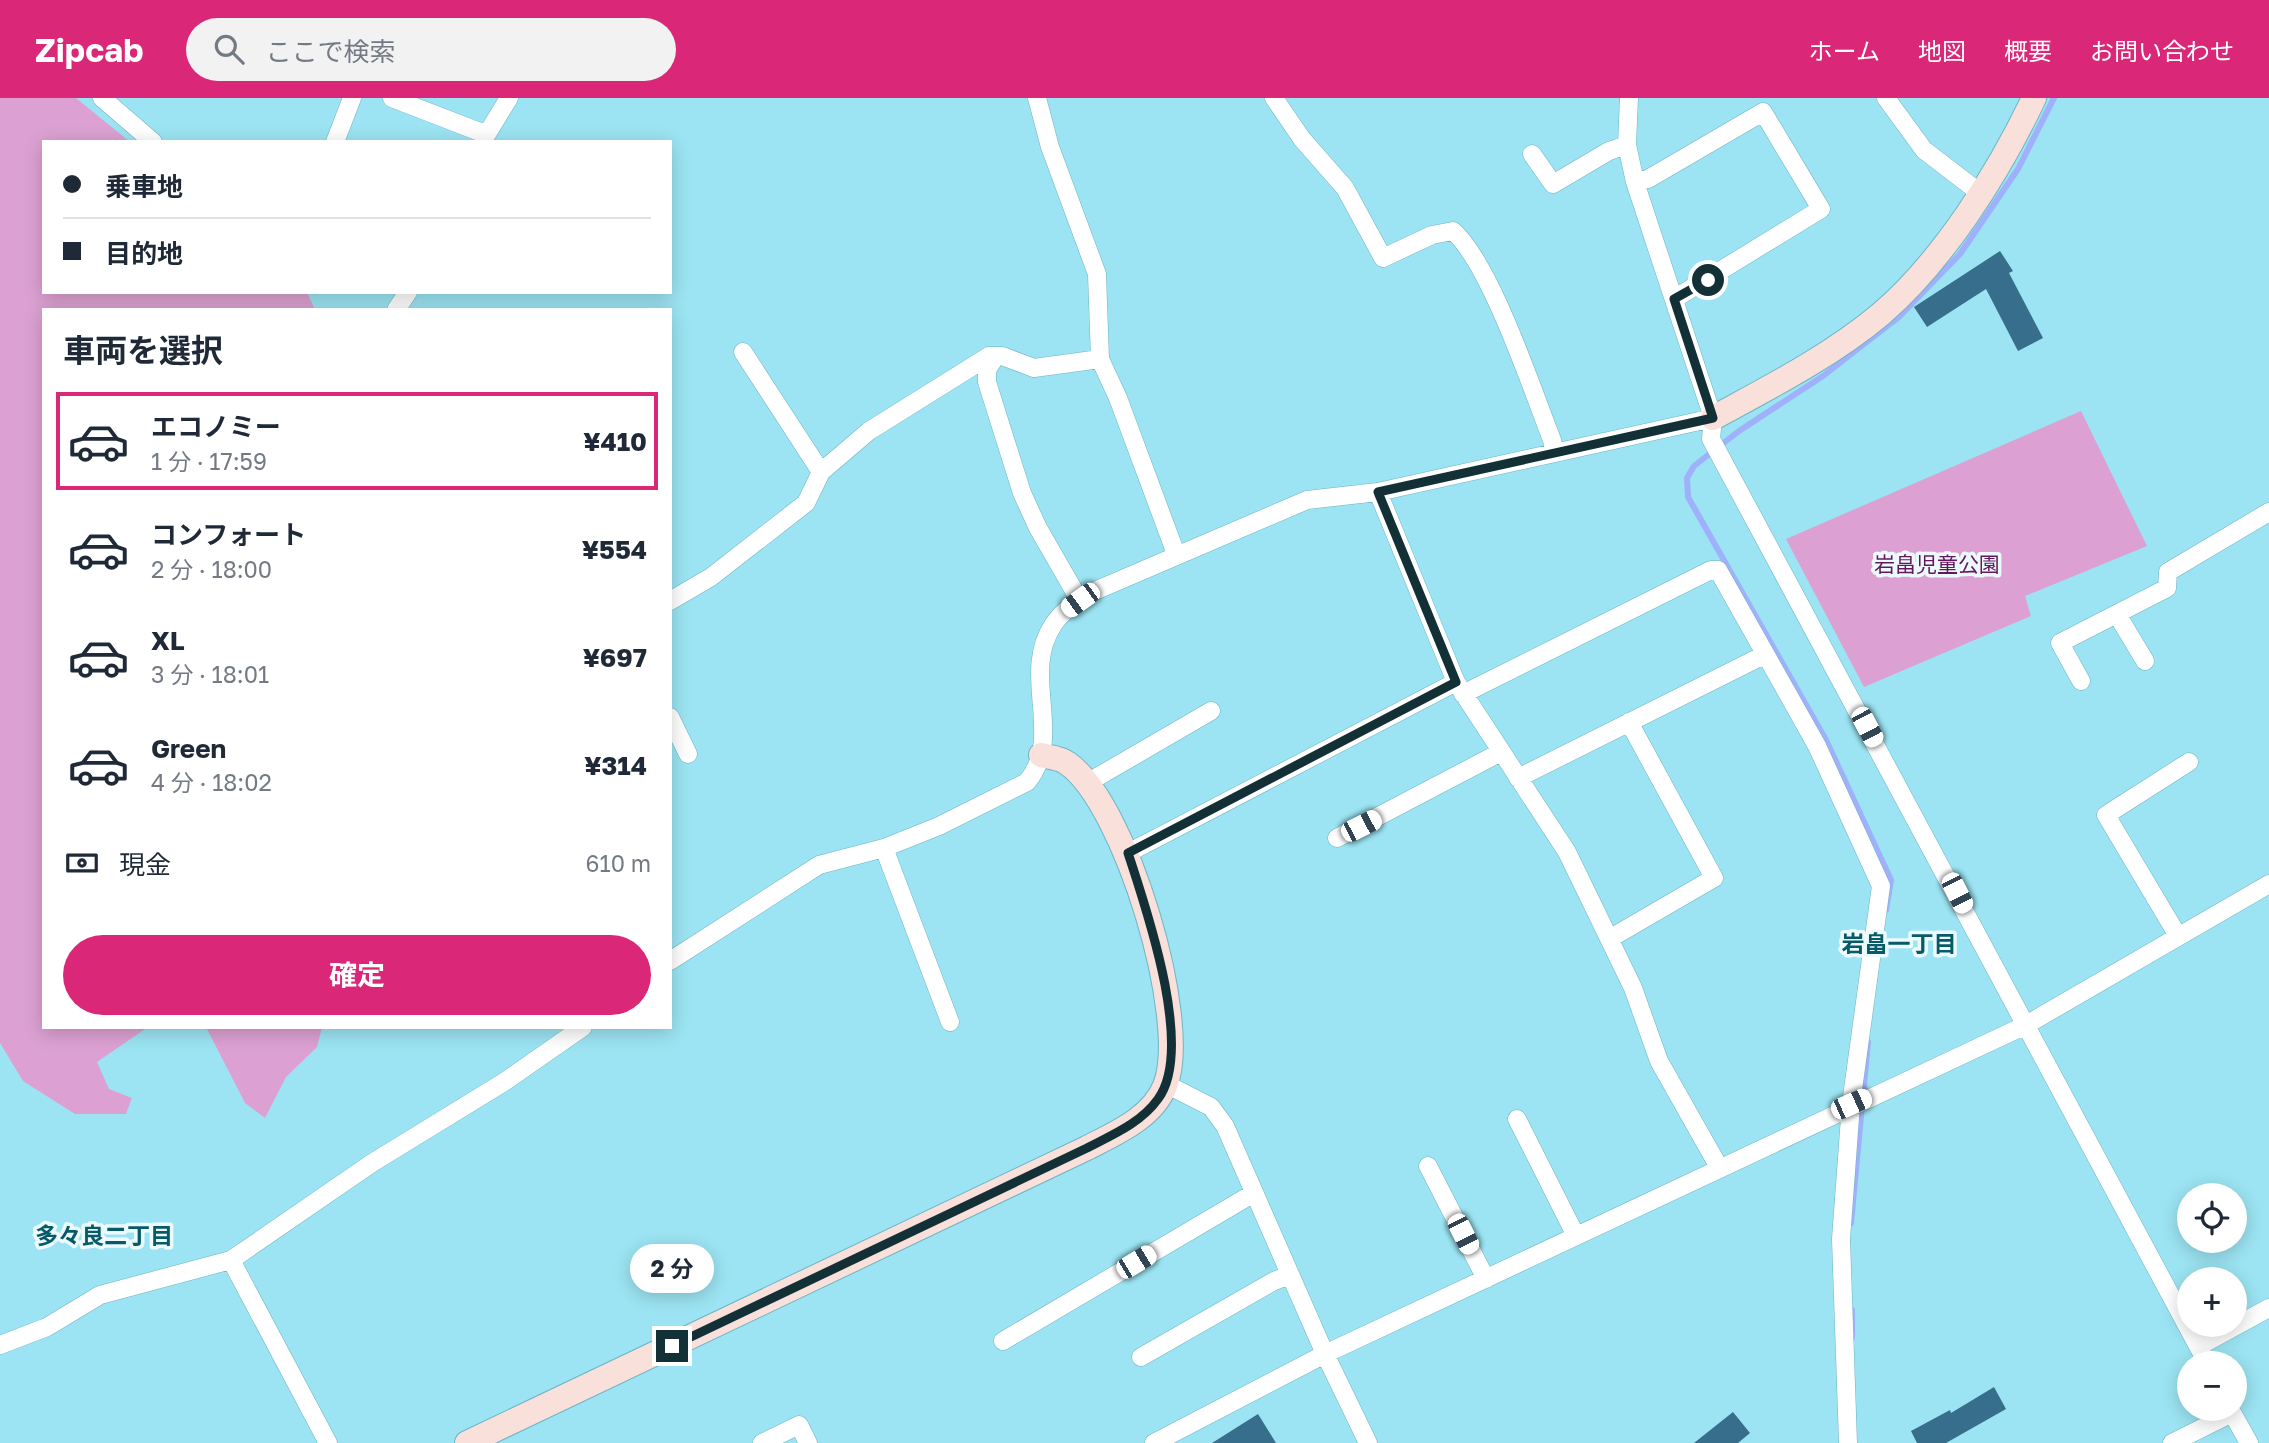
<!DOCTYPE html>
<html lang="ja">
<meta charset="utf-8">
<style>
body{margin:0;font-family:"Golos Text","Noto Sans JP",sans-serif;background:#f2f2f3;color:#1f2937;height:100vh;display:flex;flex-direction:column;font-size:26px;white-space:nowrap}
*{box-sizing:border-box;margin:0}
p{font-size:23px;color:#747a83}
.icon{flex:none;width:38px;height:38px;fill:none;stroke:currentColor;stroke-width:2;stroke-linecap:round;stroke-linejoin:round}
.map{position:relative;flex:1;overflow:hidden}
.side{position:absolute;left:42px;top:210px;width:630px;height:721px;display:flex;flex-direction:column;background:#fff;border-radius:0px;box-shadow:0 4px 18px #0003}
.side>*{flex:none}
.banner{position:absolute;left:42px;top:42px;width:630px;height:154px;border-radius:0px;box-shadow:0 4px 18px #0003;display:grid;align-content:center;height:154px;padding:0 21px;background:#fff}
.tools{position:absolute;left:2177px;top:1085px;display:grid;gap:14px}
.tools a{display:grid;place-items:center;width:70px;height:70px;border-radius:50%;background:#fff;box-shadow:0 4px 18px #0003;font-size:35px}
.end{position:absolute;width:32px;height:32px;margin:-16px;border:9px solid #123036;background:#fff;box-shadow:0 0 0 4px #fff}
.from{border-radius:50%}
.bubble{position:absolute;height:49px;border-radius:24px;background:#fff;box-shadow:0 4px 18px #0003;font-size:23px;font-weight:700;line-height:49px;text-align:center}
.car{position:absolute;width:21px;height:42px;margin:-21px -10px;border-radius:9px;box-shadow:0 0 5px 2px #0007;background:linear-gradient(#fff 24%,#345 0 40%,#fff 0 76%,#345 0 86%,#fff 0)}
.banner b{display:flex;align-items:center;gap:24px;height:66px;font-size:26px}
.banner b+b{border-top:2px solid #e0e1e3}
.banner i{width:18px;height:18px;background:#1f2937}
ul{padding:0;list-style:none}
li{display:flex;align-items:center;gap:21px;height:98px;margin:0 14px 10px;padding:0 7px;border:4px solid transparent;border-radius:0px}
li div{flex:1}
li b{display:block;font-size:26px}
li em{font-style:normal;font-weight:700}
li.current{border-color:#db2777}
li>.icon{width:63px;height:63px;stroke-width:1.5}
h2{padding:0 21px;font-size:32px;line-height:84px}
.pay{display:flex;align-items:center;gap:18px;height:77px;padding:0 21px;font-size:26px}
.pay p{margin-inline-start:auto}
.button{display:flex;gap:14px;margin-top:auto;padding:14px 21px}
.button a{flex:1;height:80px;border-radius:42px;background:#db2777;color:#fff;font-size:28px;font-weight:700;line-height:80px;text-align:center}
header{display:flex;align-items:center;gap:42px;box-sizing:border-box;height:98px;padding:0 35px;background:#db2777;color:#fff}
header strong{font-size:33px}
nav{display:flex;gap:38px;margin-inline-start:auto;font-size:24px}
.search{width:490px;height:63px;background:#f2f2f3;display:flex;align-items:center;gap:18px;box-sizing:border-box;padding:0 24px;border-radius:38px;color:#747a83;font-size:26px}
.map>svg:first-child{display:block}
</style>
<header>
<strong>Zipcab</strong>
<div class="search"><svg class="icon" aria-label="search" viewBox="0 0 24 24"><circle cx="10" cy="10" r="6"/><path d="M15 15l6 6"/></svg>ここで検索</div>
<nav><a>ホーム</a><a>地図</a><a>概要</a><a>お問い合わせ</a></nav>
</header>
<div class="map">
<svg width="2269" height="1345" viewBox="0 0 2269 1345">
<rect width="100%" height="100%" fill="#9ce4f3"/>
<path fill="#dca1d2" d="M0,0H76L130,44H44V194H307L315,212H44V929H148L97,964L109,991L132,1000L126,1016H75L23,983L0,945Z
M2081,313L2147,448L2025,498L2031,518L1864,589L1786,441Z
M206,929H322L317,949L286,979L265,1020L245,1005Z"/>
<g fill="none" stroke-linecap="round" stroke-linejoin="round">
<path stroke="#9fb1fa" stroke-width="6" d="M1886,812L1891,782L1826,642L1688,399L1687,380L1694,368L1739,333L1823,278L1899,219L1960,156L2018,71L2054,0
M1851,1125L1868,944
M1852,1212V1240"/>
</g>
<path fill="#366e8b" d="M2000,153L2013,173L2009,175L2043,240L2018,253L1986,191L1927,229L1914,209Z
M1994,1289L2006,1311L1946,1345H1917L1911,1333L1950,1312L1951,1315Z
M1733,1314L1750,1335L1738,1345H1694Z
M1258,1316L1276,1345H1212Z"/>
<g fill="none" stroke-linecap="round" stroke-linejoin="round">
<g stroke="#6eb4c3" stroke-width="19">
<path id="street" d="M102,0L153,44
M392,0L485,36
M1037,0L1050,49L1097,176L1100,261L1118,300L1176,456
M1274,0L1302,41L1345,90L1383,160L1432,137L1453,133C1490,165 1532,291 1552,342L1554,353
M1629,0L1627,47L1635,84L1713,320L1711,341L2207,1265
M1886,0L1924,52L1980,95
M335,44L352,0
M482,44L509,0
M1532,56L1553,86L1609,53L1627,47
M1635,84L1648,81L1763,14L1821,111L1674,201
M396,212L408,194
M743,254L821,374
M996,258L987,272V284L1022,395L1038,430L1080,503
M1378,394L1456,584L1567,754L1633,890L1659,963L1720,1071
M670,503L711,479L806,405L821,374L869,333L989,258H1002L1034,270L1100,261
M2118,518L2145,563
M2081,583L2060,545L2167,490L2168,474L2269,414
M1463,596L1711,472H1718L1817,648L1881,788L1851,1006L1841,1141L1848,1345
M670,619L688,656
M1518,680L1764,557
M1087,685L1211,613
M1337,740L1501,654
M884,750L950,924
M1128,755L1456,584
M2178,838L2106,717L2189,664
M1609,841L1714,780L1629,624
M670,863L819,767L884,750L939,728L1027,684C1065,638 1020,577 1053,527C1062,513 1077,504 1090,495L1307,402L1378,394L1713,320
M1166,986L1211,1009L1225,1028L1325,1256L1368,1345
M1517,1021L1576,1138
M1428,1068L1486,1181
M231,1162L328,1345
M1003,1243L1254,1095
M0,1247L47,1229L100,1197L231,1162L372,1065L504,984L583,929
M2199,1248L2269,1210
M1141,1259L1274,1183L1290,1177
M2230,1311L2249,1345
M762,1345L799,1327L808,1345
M1154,1345L1325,1256L2026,927L2269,786
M2172,1345L2232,1315"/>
</g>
<g stroke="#6eb4c3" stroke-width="26">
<path id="secondary" d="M1713,320C1770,289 1831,258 1881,216C1943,163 1999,74 2034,0
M467,1345L1087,1050C1116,1035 1152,1020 1165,988C1191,923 1125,704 1067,665C1061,660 1049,659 1041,657"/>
</g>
<use href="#street" stroke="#fff" stroke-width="18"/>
<use href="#secondary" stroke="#f9e0da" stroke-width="24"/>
</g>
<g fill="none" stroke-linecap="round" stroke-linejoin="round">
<path stroke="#123036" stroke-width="9" d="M672,1248L1087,1050C1112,1037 1141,1025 1158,1001C1195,951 1146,810 1128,755L1456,584L1378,394L1713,320L1674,201L1708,182"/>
</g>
<g text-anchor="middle" stroke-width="7" stroke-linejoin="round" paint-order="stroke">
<g font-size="21" fill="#64175c" stroke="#edfafd">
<text x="1937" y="474">岩畠児童公園</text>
</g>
<g font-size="23" font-weight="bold" fill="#075b69" stroke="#edfafd">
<text x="1899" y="854">岩畠一丁目</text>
<text x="104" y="1146">多々良二丁目</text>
</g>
</g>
</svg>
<div class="tools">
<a><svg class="icon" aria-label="locate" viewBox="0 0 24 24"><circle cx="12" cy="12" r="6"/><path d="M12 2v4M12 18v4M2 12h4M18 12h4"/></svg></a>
<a>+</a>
<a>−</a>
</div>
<i class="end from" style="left:1708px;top:182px"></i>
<i class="end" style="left:672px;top:1248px"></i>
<div class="bubble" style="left:630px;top:1146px;width:84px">2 分</div>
<i class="car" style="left:1080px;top:502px;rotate:234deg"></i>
<i class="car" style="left:1867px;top:629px;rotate:152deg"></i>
<i class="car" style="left:1361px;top:728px;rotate:63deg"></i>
<i class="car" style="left:1957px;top:795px;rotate:153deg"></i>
<i class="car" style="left:1851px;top:1006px;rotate:66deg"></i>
<i class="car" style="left:1463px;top:1136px;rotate:153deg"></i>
<i class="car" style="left:1136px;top:1164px;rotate:59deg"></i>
<div class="banner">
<b><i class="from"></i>乗車地</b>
<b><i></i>目的地</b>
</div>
<section class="side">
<h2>車両を選択</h2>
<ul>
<li class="current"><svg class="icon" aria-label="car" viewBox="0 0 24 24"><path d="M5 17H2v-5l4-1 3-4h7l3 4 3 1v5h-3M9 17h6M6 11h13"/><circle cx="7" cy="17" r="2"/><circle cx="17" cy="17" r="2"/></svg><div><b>エコノミー</b><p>1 分 · 17:59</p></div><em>¥410</em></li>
<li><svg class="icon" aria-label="car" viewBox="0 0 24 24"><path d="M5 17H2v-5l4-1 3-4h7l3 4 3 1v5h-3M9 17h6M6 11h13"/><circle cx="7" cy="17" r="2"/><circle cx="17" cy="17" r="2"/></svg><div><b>コンフォート</b><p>2 分 · 18:00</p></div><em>¥554</em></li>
<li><svg class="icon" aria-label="car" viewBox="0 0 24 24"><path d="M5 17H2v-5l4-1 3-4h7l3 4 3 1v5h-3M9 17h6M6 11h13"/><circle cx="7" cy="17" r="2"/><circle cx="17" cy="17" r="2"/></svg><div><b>XL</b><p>3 分 · 18:01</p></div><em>¥697</em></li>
<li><svg class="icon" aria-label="car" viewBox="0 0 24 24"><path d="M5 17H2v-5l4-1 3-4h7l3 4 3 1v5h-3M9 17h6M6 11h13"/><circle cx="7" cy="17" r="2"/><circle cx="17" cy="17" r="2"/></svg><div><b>Green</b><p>4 分 · 18:02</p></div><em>¥314</em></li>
</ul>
<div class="pay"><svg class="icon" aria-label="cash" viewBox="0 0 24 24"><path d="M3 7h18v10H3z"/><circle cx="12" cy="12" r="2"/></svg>現金<p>610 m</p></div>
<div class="button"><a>確定</a></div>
</section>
</div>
